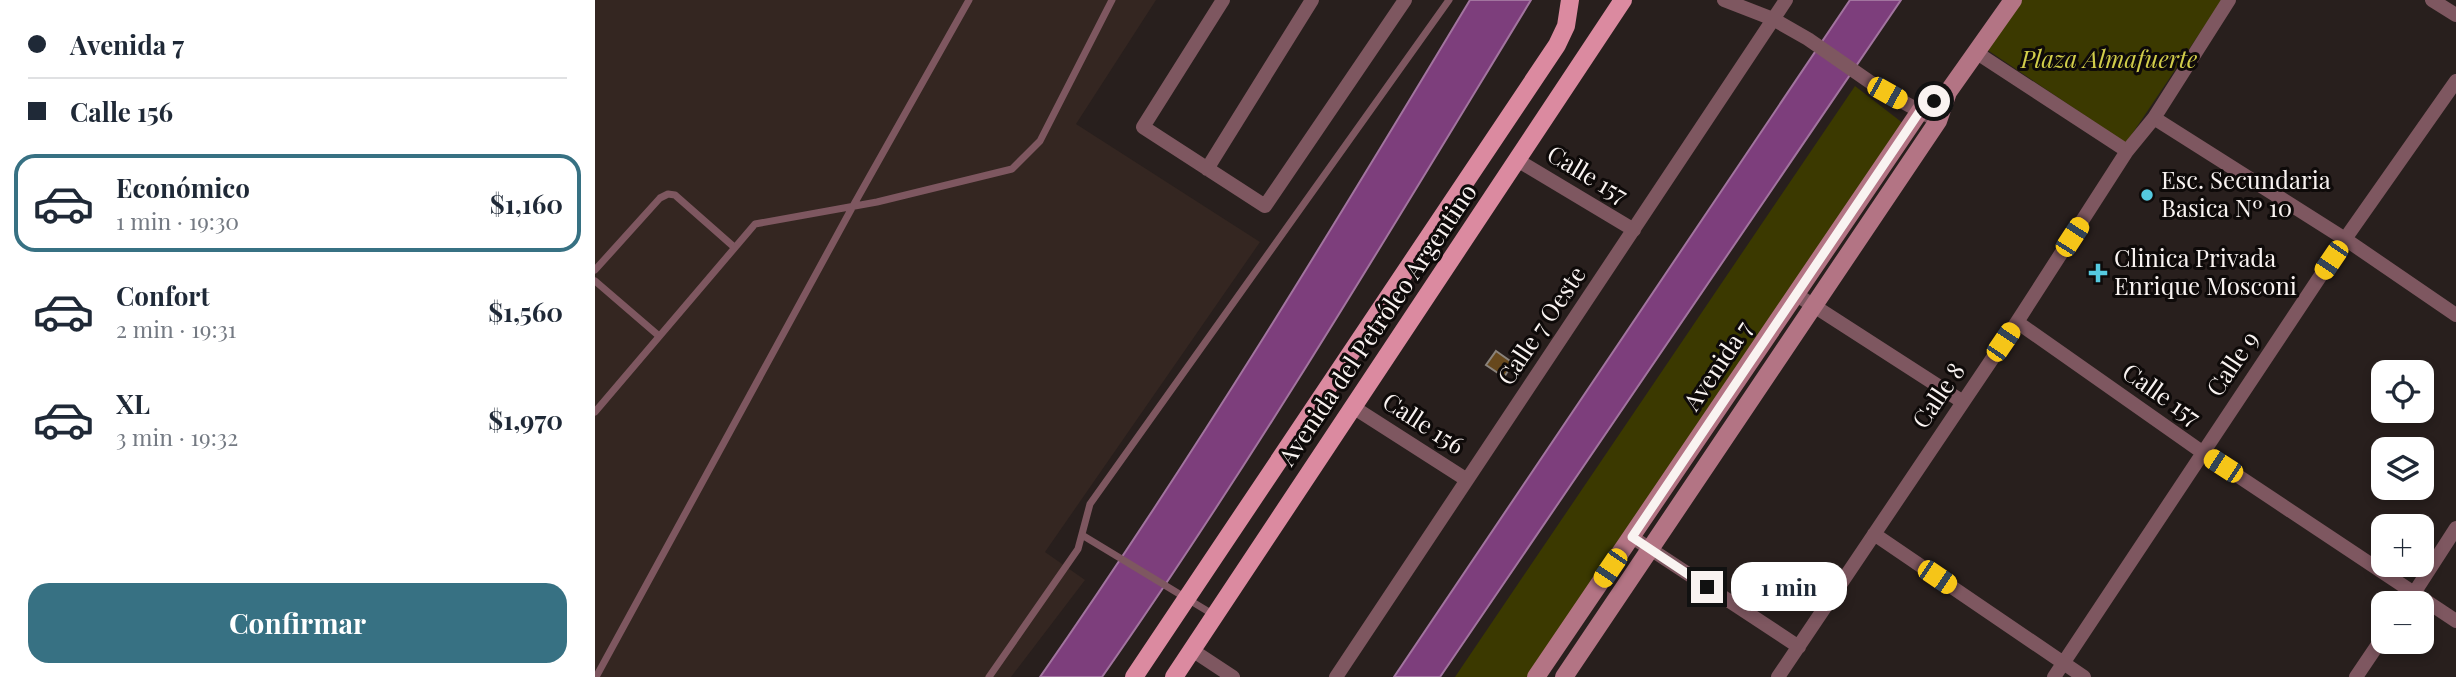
<!DOCTYPE html>
<html lang="es">
<meta charset="utf-8">
<style>
body{margin:0;font-family:"Playfair Display",serif;background:#f2f2f3;color:#1f2937;height:100vh;display:flex;flex-direction:column;font-size:26px;white-space:nowrap}
*{box-sizing:border-box;margin:0}
p{font-size:23px;color:#747a83}
.icon{flex:none;width:38px;height:38px;fill:none;stroke:currentColor;stroke-width:2;stroke-linecap:round;stroke-linejoin:round}
.map{position:relative;flex:1;overflow:hidden}
.panel{display:flex;flex-direction:column;background:#fff;width:595px}
.panel>*{flex:none}
.hud{display:grid;align-content:center;height:154px;padding:0 28px;background:#fff}
.tools{position:absolute;left:1776px;top:360px;display:grid;gap:14px}
.tools a{display:grid;place-items:center;width:63px;height:63px;border-radius:14px;background:#fff;box-shadow:0 4px 10px #0003;font-size:35px}
.end{position:absolute;width:32px;height:32px;margin:-16px;border:9px solid #f9f3f1;background:#111;box-shadow:0 0 0 4px #111}
.from{border-radius:50%}
.bubble{position:absolute;height:49px;border-radius:21px;background:#fff;box-shadow:0 4px 10px #0003;font-size:23px;font-weight:700;line-height:49px;text-align:center}
.car{position:absolute;width:21px;height:42px;margin:-21px -10px;border-radius:9px;box-shadow:0 0 5px 2px #0007;background:linear-gradient(#f5c518 24%,#345 0 40%,#f5c518 0 76%,#345 0 86%,#f5c518 0)}
.hud b{display:flex;align-items:center;gap:24px;height:66px;font-size:26px}
.hud b+b{border-top:2px solid #e0e1e3}
.hud i{width:18px;height:18px;background:#1f2937}
ul{padding:0;list-style:none}
li{display:flex;align-items:center;gap:21px;height:98px;margin:0 14px 10px;padding:0 14px;border:4px solid transparent;border-radius:21px}
li div{flex:1}
li b{display:block;font-size:26px}
li em{font-style:normal;font-weight:700}
li.on{border-color:#377183}
li>.icon{width:63px;height:63px;stroke-width:1.5}
.action{display:flex;gap:14px;margin-top:auto;padding:14px 28px}
.action a{flex:1;height:80px;border-radius:21px;background:#377183;color:#fff;font-size:28px;font-weight:700;line-height:80px;text-align:center}
main{display:flex;flex:1;min-height:0}
.map>svg:first-child{display:block}
</style>
<main>
<section class="panel">
<div class="hud">
<b><i class="from"></i>Avenida 7</b>
<b><i></i>Calle 156</b>
</div>
<ul>
<li class="on"><svg class="icon" aria-label="car" viewBox="0 0 24 24"><path d="M5 17H2v-5l4-1 3-4h7l3 4 3 1v5h-3M9 17h6M6 11h13"/><circle cx="7" cy="17" r="2"/><circle cx="17" cy="17" r="2"/></svg><div><b>Económico</b><p>1 min · 19:30</p></div><em>$1,160</em></li>
<li><svg class="icon" aria-label="car" viewBox="0 0 24 24"><path d="M5 17H2v-5l4-1 3-4h7l3 4 3 1v5h-3M9 17h6M6 11h13"/><circle cx="7" cy="17" r="2"/><circle cx="17" cy="17" r="2"/></svg><div><b>Confort</b><p>2 min · 19:31</p></div><em>$1,560</em></li>
<li><svg class="icon" aria-label="car" viewBox="0 0 24 24"><path d="M5 17H2v-5l4-1 3-4h7l3 4 3 1v5h-3M9 17h6M6 11h13"/><circle cx="7" cy="17" r="2"/><circle cx="17" cy="17" r="2"/></svg><div><b>XL</b><p>3 min · 19:32</p></div><em>$1,970</em></li>
</ul>
<div class="action"><a>Confirmar</a></div>
</section>
<div class="map">
<svg width="1861" height="677" viewBox="0 0 1861 677">
<rect width="100%" height="100%" fill="#281f1d"/>
<path fill="#342621" d="M0,0H561L481,124L665,242L450,552L490,580L416,677H0Z"/>
<path fill="#3b3900" d="M1424,0H1627L1531,143L1391,49Z
M1260,86L1309,124L938,677H860Z"/>
<path fill="#7d3e7c" stroke="#a2749f" stroke-width="2" d="M875,0H936C797,228 660,458 507,677H445C598,458 737,229 875,0Z
M1255,0H1306L845,677H799Z"/>
<path fill="#67481d" stroke="#8a837c" stroke-width="2" d="M901,351L918,363L909,377L891,365Z"/>
<g fill="none" stroke-linecap="round" stroke-linejoin="round">
<path stroke="#7e5760" stroke-width="7" d="M0,270L65,198L73,194L80,195L139,247
M0,281L64,336
M0,412L160,224L282,202L417,169L445,141L517,0
M487,535L619,615
M1,677L258,206L374,0
M394,677L483,549L495,504L854,0"/>
<path stroke="#7e5760" stroke-width="14" d="M628,0L548,127L670,206L810,0
M1129,0L1178,19L1213,39L1288,91L1343,121
M1837,0L1861,15
M1382,53L1532,151
M1559,118L1750,239L1861,315
M922,160L1039,230
M612,169L717,0
M1202,295L1368,402
M1422,322L1607,452L1861,621
M758,407L872,480
M1279,534L1489,677
M1037,537L1204,647
M1812,604L1861,528
M597,650L638,677
M741,677L1191,0
M1183,677L1422,322L1532,151L1559,118L1634,0
M1459,677L1750,239L1861,81
M1761,677L1788,637"/>
<path stroke="#b37484" stroke-width="18" d="M941,677L1325,111L1353,92
M969,677L1343,121L1353,92L1418,0"/>
<path stroke="#db8aa0" stroke-width="18" d="M539,677L962,45L971,26L975,0
M579,677L1028,0"/>
</g>
<g fill="none" stroke-linecap="round" stroke-linejoin="round">
<path stroke="#f9f3f1" stroke-width="9" d="M1112,587L1037,537L1325,111L1339,101"/>
</g>
<g fill="#55cae0" stroke="#0e0a09" stroke-width="2.5">
<circle cx="1552" cy="195" r="7"/>
<path d="M1499.5 262.5h7v7h7v7h-7v7h-7v-7h-7v-7h7z"/>
</g>
<g text-anchor="middle" stroke-width="6" stroke-linejoin="round" paint-order="stroke">
<g font-size="24" font-style="italic" fill="#d1cd4a" stroke="#0e0a09">
<text x="1514" y="68">Plaza Almafuerte</text>
</g>
<g font-size="24" fill="#f9f3f1" stroke="#0e0a09">
<text transform="translate(992 175) rotate(31)" y="8">Calle 157</text>
<text transform="translate(783 325) rotate(-56)" y="8">Avenida del Petróleo Argentino</text>
<text transform="translate(947 326) rotate(-56)" y="8">Calle 7 Oeste</text>
<text transform="translate(1638 364) rotate(-56)" y="8">Calle 9</text>
<text transform="translate(1123 366) rotate(-56)" y="8">Avenida 7</text>
<text transform="translate(1566 395) rotate(35)" y="8">Calle 157</text>
<text transform="translate(1344 396) rotate(-56)" y="8">Calle 8</text>
<text transform="translate(828 424) rotate(33)" y="8">Calle 156</text>
</g>
<g font-size="24" fill="#f9f3f1" stroke="#0e0a09" text-anchor="start">
<text x="1566" y="189">Esc. Secundaria<tspan x="1566" dy="28">Basica Nº 10</tspan></text>
<text x="1519" y="267">Clinica Privada<tspan x="1519" dy="28">Enrique Mosconi</tspan></text>
</g>
</g>
</svg>
<div class="tools">
<a><svg class="icon" aria-label="locate" viewBox="0 0 24 24"><circle cx="12" cy="12" r="6"/><path d="M12 2v4M12 18v4M2 12h4M18 12h4"/></svg></a>
<a><svg class="icon" aria-label="layers" viewBox="0 0 24 24"><path d="M12 4l9 5-9 5-9-5zM3 14l9 5 9-5"/></svg></a>
<a>+</a>
<a>−</a>
</div>
<i class="end from" style="left:1339px;top:101px"></i>
<i class="end" style="left:1112px;top:587px"></i>
<div class="bubble" style="left:1136px;top:562px;width:116px">1 min</div>
<i class="car" style="left:1292px;top:93px;rotate:119deg"></i>
<i class="car" style="left:1477px;top:237px;rotate:33deg"></i>
<i class="car" style="left:1736px;top:260px;rotate:214deg"></i>
<i class="car" style="left:1408px;top:342px;rotate:34deg"></i>
<i class="car" style="left:1628px;top:466px;rotate:303deg"></i>
<i class="car" style="left:1015px;top:568px;rotate:214deg"></i>
<i class="car" style="left:1342px;top:577px;rotate:124deg"></i>
</div>
</main>
